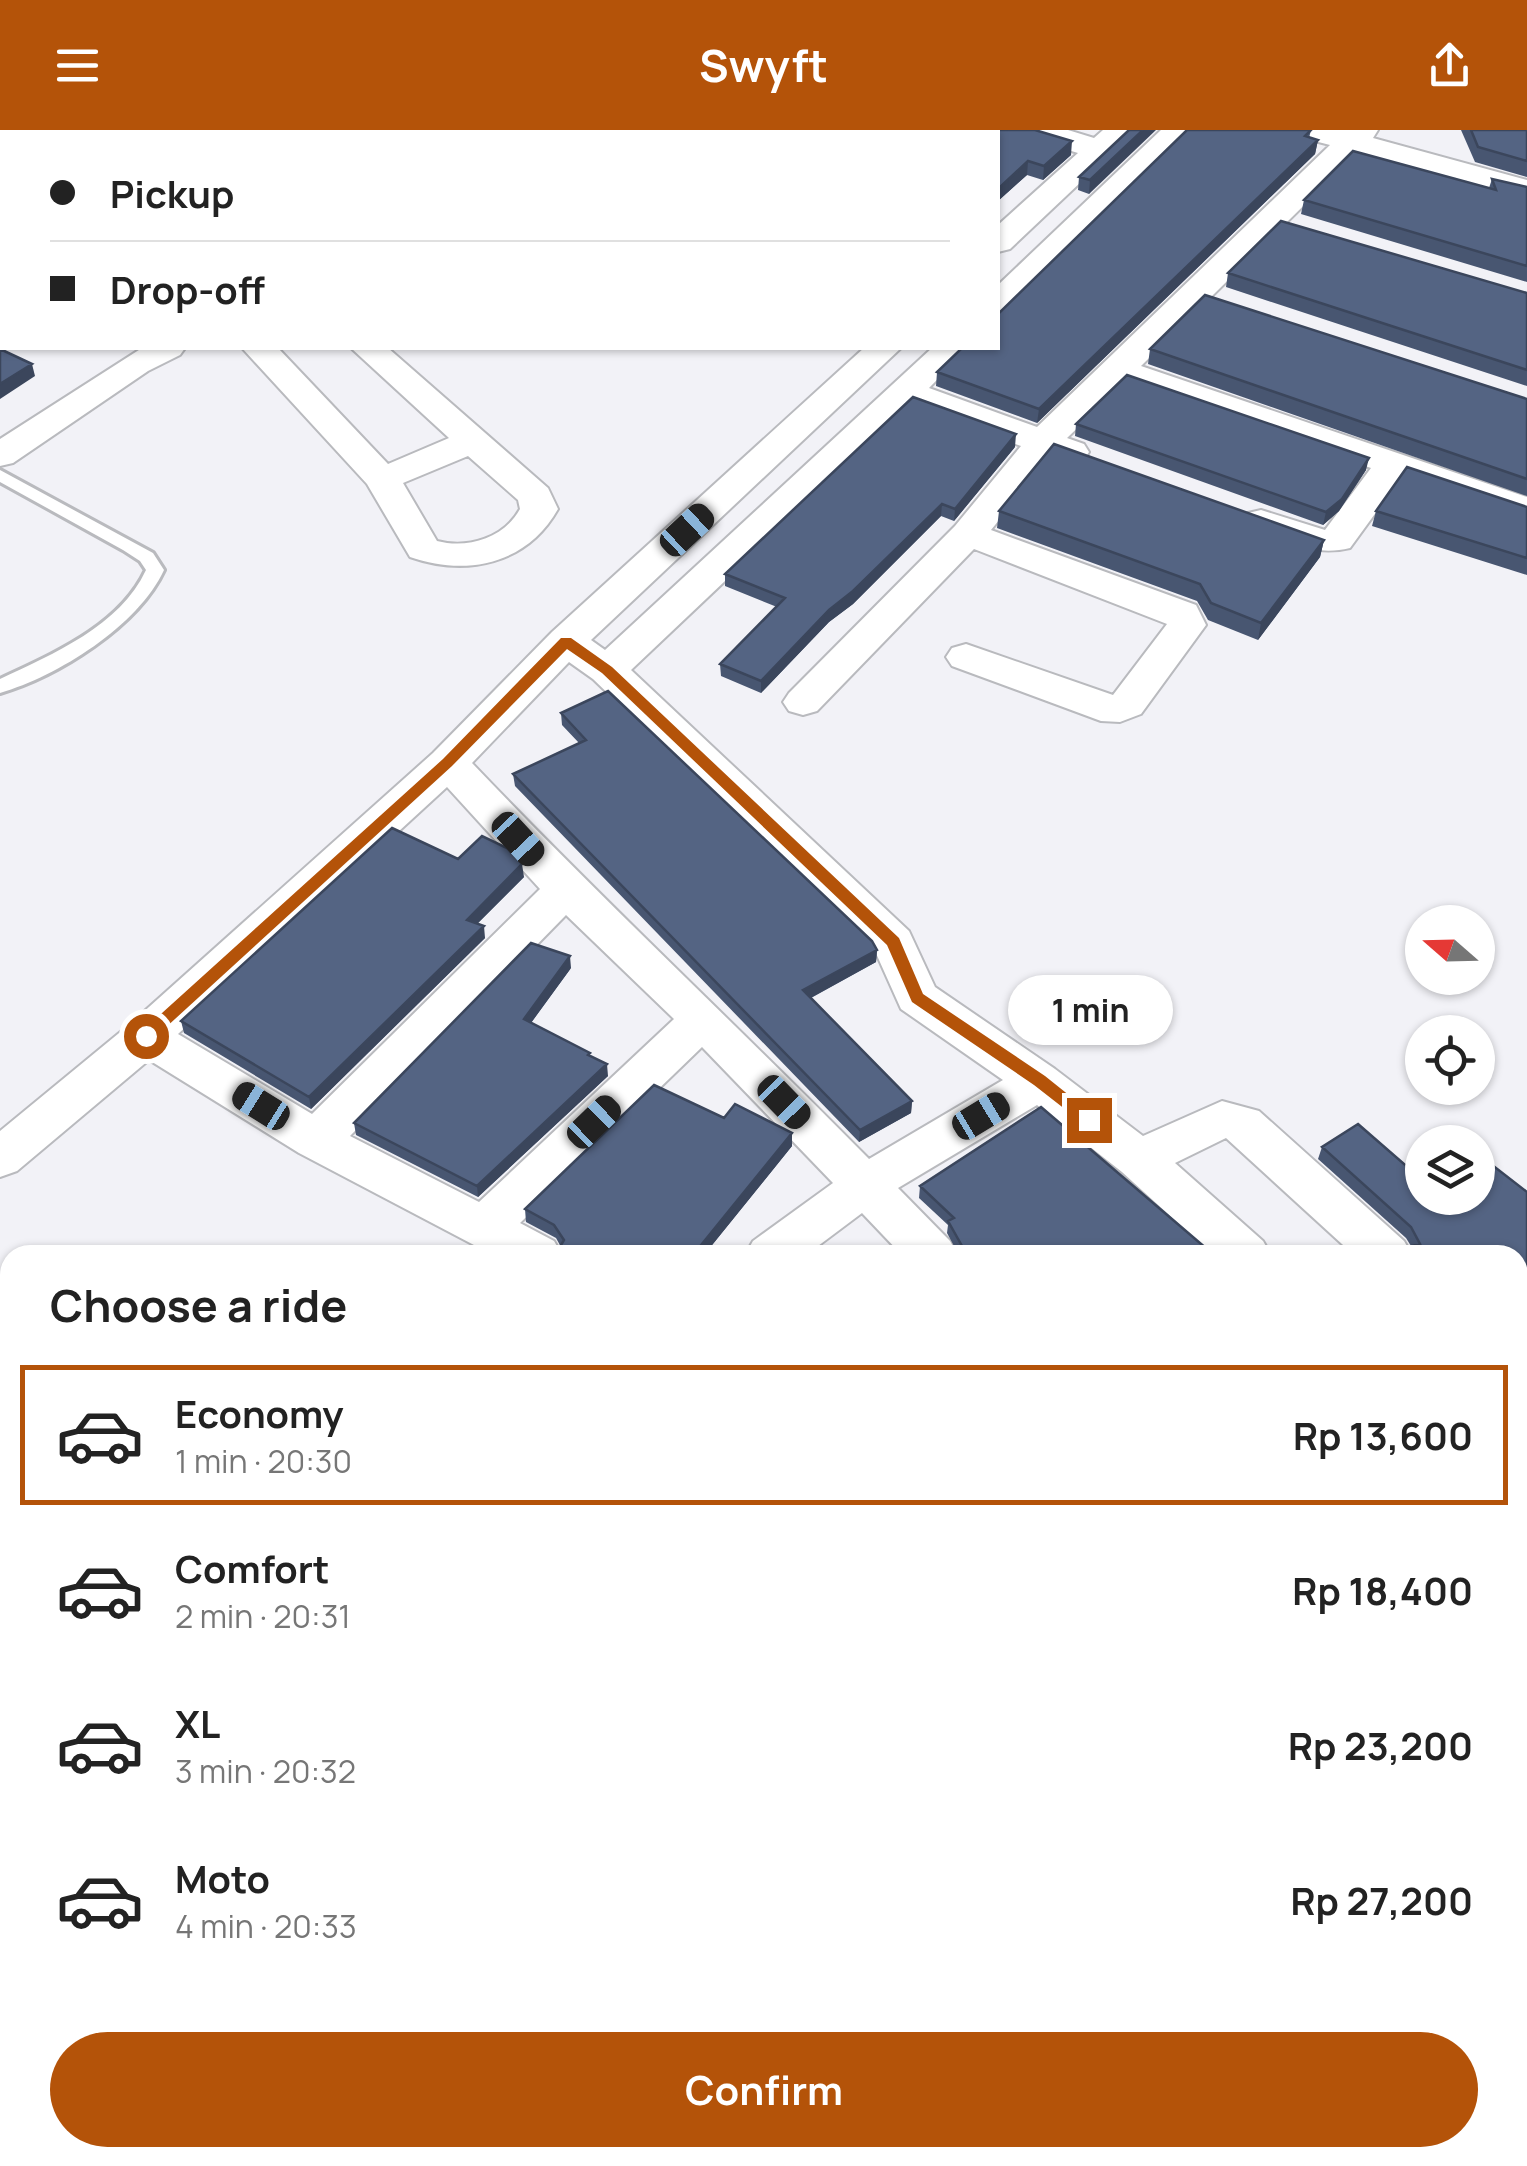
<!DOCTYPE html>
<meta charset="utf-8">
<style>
body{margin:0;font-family:Manrope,sans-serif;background:#f2f2f2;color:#222;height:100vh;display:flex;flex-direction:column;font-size:38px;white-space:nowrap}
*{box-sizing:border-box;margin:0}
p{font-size:32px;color:#767676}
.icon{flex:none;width:55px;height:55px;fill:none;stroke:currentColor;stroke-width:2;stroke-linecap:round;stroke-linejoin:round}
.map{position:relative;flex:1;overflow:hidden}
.side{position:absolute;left:0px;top:1115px;width:1528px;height:922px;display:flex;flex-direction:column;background:#fff;border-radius:30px 30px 0 0;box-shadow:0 2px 8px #0004}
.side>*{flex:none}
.guide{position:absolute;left:0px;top:0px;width:1000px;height:220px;box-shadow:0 2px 8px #0004;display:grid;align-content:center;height:220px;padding:0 50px;background:#fff}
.needle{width:65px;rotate:290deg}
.buttons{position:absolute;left:1405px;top:775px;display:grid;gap:20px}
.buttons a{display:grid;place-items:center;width:90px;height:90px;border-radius:50%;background:#fff;box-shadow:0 2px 8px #0004;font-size:50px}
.end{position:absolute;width:45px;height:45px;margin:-22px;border:12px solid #b45309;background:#fff;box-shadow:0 0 0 5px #fff}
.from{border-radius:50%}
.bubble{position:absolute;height:70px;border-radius:35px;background:#fff;box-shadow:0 2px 8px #0004;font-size:32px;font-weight:700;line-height:70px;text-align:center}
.car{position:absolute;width:30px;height:60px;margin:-30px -15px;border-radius:12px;box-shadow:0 0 8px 2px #0007;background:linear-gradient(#222 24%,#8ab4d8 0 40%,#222 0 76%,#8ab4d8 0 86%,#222 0)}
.guide b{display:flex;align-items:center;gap:35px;height:95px;font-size:38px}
.guide b+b{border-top:2px solid #e0e0e0}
.guide i{width:25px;height:25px;background:#222}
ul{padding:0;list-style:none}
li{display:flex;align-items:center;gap:30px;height:140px;margin:0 20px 15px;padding:0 30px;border:5px solid transparent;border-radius:0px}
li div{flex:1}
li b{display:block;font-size:38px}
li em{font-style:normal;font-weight:700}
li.current{border-color:#b45309}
li>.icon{width:90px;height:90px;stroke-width:1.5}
h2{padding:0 50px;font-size:45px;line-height:120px}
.cta{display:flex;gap:20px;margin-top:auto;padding:20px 50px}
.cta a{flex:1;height:115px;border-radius:60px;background:#b45309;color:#fff;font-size:40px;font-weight:700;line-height:115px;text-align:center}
header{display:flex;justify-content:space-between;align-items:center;height:130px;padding:0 50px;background:#b45309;color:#fff;font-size:45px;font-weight:700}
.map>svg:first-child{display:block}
</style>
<header><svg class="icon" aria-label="menu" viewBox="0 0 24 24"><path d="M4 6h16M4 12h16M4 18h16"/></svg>Swyft<svg class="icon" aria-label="share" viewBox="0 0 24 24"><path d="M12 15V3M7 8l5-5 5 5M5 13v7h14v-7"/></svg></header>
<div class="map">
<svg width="1527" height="2036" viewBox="0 0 1527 2036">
<rect width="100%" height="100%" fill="#f2f2f7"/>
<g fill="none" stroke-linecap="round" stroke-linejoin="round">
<g stroke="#b9babe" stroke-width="6">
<path id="service" d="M0,340L153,423L164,440C138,496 58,546 0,563V549C53,524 120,496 146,440L140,431L123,420L0,352Z"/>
</g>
<g stroke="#b9babe" stroke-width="4">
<path id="minor" d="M15,0H47L48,2H16Z
M96,0H129L130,2H97Z
M375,0H408L409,2H376Z
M603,0H639L640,2H604Z
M1021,0H1068L1094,8L1103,0H1136L1010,119L998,122V95L1078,23L1025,7Z
M1161,0H1194L1010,180L998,183V155Z
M1295,0H1378L1373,8L1527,50V70L1357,23L1141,236L1527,367V390L1401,348L1350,418C1314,427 1282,411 1248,399L1242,391L1248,383L1261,380L1325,400L1371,338L1124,253L1067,308L1084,314L1089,322L1084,330L1071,333L1050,327L991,400L1196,475L1206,495L1141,584L1120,592L1101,591L952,536L946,527L952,518L966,514L1113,565L1167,494L974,419L817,581L803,585L789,581L783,572L789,563L955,396L1021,316L911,275L631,540L909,801L935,857L1055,939L1143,1006L1222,971L1259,981L1404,1111L1412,1125H1354L1226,1008L1175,1033L1263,1111L1271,1125H1213L1122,1042L1037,975L898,1058L950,1111L958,1125H902L862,1083L806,1125H745L753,1111L833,1053L702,917L520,1093L554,1111L562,1125H493L299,1023L149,930L17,1041L0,1047V1001L130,894L433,623L552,502L864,218H901L591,510L605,520L932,218H968L929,258L1037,297L1330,15L1299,7ZM569,532L593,549L875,821L901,879L1003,950L869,1029C738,896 601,769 472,633ZM447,657L540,759L312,984L178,904ZM566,785L674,889L479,1072L350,1006Z
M142,218H185L180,225L148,241L13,333L0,336V309Z
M242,218H278L388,334L449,308L351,218H388L548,358L558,379C527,434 467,447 410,427L367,354ZM468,326L518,370L520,379C504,408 468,419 437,411L403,353Z
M1518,1220L1527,1223V1309L1518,1312Z
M1518,1348L1527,1351V1402L1518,1399Z
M1518,1699L1527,1703V1767L1518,1763Z"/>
</g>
<use href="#service" fill="#fff" fill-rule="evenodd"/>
<use href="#minor" fill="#fff" fill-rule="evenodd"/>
</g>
<path fill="#485671" d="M642,0H1035L1071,25L1043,50L1027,45L998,71V2H642Z
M1129,0L1089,64L1078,60L1079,47Z
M1311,0L1309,8L1318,10L1315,24L1037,293L936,256L937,242Z
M1461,0H1527V47L1475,32Z
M1492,49L1527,57V152L1301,84L1304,70L1489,58Z
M1228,143L1527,163V256L1226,157Z
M1150,219L1527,269V366L1148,234Z
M1076,294L1366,340L1339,381L1323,395L1075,306Z
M1015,317L954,391L941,386L853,474L829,492L761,563L721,546L720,534L777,477L725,456V444Z
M1527,377V445L1372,396L1376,381Z
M999,381L1324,410L1320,427L1258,510L1208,490L1197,471L997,398Z
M561,583L877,820L876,832L811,868L912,971L911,983L859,1012L515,656L513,644L579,613L562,595Z
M458,729L524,747L477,794L485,808L311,979L184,903L181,891Z
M571,838L531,893L591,927L608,946L478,1067L356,1005L354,993Z
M724,988L792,1016L704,1125H562L561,1117L556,1108L526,1092L525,1079Z
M1322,1017L1412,1041L1527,1062V1220L1519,1218L1518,1223V1125H1405L1408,1117L1411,1116L1406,1108L1318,1029Z
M920,1056L1214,1125L954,1116L947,1103L948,1095L919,1068Z
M1518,1395L1527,1404V1659L1518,1649Z"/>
<path fill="#3b465c" d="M1143,0H1156L1089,64L1090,50Z
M1318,10L1315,24L1037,293L1039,279Z
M1072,11L1071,25L1043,50L1044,36Z
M1028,31L1027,45L998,71V59Z
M32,234L35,246L0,269V254Z
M1016,304L1015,317L954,391L955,379Z
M1369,328L1366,340L1339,381L1323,395L1326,382Z
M942,374L941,386L853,474L829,492L761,563V551L829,480Z
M1324,410L1320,427L1258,510L1261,493Z
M522,734L524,747L469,802L467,790Z
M484,796L485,808L311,979L309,967Z
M877,820L876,832L803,872V860Z
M570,826L571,838L525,901L524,889Z
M607,934L608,946L478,1067L477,1056Z
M912,971L911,983L859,1012L860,1000Z
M792,1003V1016L704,1125H693Z"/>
<path fill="#546483" stroke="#3b465c" stroke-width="2.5" d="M155,0H298L301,2H158Z
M664,0H1035L1072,11L1044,36L1028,31L998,59V2H672Z
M1129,0H1143L1090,50L1079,47Z
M1187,0H1311L1305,6L1318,10L1039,279L937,242L962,218H998V184Z
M1471,0H1527V31L1478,17Z
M0,5L2,8V107L0,108Z
M1353,21L1496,60L1492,49L1527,57V136L1304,70Z
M1281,91L1527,163V240L1228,143Z
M1205,165L1527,269V349L1150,219Z
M0,219L32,234L0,254Z
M1127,245L1369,328L1342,369L1326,382L1076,294Z
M913,267L1016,304L955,379L942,374L853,461L829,480L761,551L720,534L785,468L725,444Z
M1054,314L1324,410L1261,493L1211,473L1200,454L999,381Z
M1407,337L1527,377V428L1376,381Z
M608,561L872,811L877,820L803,860L912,971L860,1000L513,644L586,610L561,583Z
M392,698L458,729L482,706L507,718L522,734L467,790L484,796L309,967L181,891Z
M531,813L570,826L524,889L590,923L588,925L607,934L477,1056L354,993Z
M654,955L724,988L735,974L792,1003L693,1125H584L575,1120L573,1123L561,1115L564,1110L554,1095L525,1079Z
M1041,977L1214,1125H896L908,1117L962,1116L948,1091L954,1088L920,1056Z
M1358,994L1412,1041L1422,1034V1068H1478V1024L1527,1062V1207L1521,1206L1519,1219L1518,1217V1125H1417L1408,1117L1420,1114L1411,1097L1322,1017Z
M1518,1395L1527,1404V1644L1518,1634Z"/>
<path fill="#b45309" d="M561,508H571L612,537L899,808L923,864L1045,946L1095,986V994H1084L1034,955L912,872L887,815L602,543L567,519L452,636L152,910H141V902L443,629Z"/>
</svg>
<div class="buttons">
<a><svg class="needle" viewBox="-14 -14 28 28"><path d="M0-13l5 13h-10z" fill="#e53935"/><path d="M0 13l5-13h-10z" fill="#767676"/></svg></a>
<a><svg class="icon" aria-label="locate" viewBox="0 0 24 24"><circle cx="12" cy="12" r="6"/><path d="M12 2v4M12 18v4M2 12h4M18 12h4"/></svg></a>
<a><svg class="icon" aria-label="layers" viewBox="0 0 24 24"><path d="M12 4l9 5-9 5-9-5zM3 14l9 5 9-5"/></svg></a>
</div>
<i class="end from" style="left:146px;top:906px"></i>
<i class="end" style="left:1089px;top:990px"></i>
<div class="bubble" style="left:1008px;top:845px;width:165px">1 min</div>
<i class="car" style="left:687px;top:400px;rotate:47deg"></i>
<i class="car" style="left:518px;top:709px;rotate:137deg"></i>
<i class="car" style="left:784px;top:972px;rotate:136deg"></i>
<i class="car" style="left:261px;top:976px;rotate:302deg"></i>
<i class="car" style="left:981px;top:986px;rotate:59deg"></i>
<i class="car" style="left:594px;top:992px;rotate:46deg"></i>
<div class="guide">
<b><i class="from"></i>Pickup</b>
<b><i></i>Drop-off</b>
</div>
<section class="side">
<h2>Choose a ride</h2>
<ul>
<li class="current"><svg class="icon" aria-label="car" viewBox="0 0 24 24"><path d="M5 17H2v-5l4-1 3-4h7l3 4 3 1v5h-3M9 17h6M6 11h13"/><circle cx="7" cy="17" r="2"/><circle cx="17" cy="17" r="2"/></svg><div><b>Economy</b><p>1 min · 20:30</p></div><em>Rp 13,600</em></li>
<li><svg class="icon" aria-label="car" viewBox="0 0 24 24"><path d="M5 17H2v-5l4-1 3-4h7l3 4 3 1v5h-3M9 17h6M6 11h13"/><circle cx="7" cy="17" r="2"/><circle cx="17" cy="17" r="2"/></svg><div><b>Comfort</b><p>2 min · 20:31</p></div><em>Rp 18,400</em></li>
<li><svg class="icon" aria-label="car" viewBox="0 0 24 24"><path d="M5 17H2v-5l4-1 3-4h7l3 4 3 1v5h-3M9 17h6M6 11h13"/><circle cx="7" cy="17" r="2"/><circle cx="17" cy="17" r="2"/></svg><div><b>XL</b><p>3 min · 20:32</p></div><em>Rp 23,200</em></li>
<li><svg class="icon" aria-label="car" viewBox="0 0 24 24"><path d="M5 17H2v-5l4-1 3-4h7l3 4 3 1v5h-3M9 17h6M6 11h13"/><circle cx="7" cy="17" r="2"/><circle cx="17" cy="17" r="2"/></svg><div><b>Moto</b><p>4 min · 20:33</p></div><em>Rp 27,200</em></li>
</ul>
<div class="cta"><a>Confirm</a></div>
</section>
</div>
